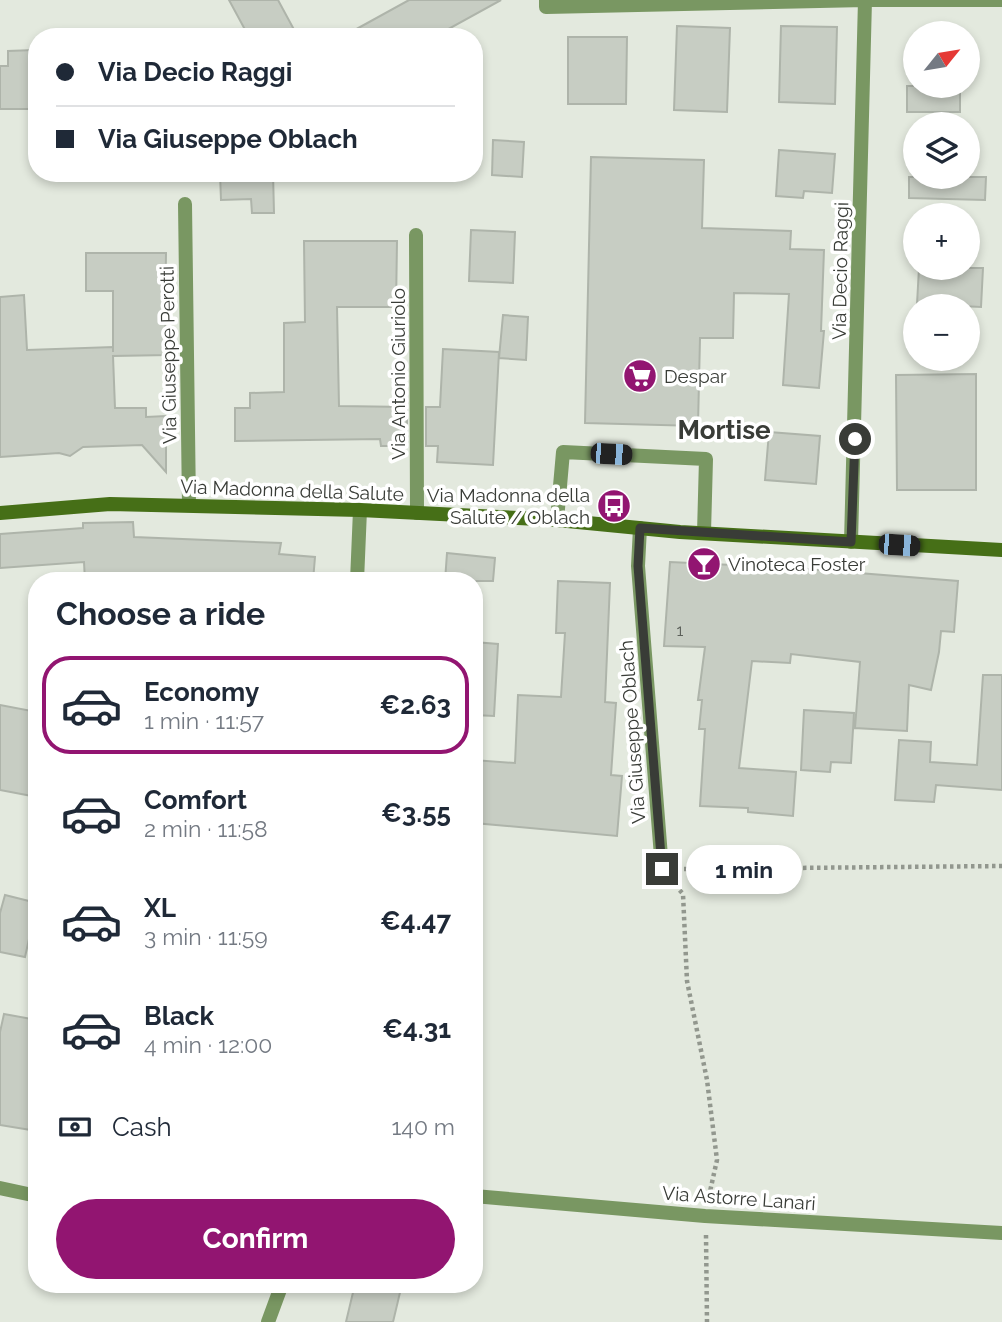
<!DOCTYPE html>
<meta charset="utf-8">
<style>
body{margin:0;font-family:Raleway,sans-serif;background:#f2f2f3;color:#1f2937;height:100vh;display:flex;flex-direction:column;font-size:26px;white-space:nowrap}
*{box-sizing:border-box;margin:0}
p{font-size:23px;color:#747a83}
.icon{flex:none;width:38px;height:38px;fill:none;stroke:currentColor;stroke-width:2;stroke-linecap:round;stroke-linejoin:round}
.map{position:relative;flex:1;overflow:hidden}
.drawer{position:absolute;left:28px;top:572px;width:455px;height:721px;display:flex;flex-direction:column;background:#fff;border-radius:28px;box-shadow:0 4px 10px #0003}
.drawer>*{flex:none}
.hud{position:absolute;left:28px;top:28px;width:455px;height:154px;border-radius:28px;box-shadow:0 4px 10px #0003;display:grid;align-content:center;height:154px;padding:0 28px;background:#fff}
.needle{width:46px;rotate:60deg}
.fabs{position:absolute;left:903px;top:21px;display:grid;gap:14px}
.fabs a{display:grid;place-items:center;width:77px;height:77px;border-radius:50%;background:#fff;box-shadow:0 4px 10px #0003;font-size:35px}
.end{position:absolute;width:32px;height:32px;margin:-16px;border:9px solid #393c37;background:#fff;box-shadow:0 0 0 4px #fff}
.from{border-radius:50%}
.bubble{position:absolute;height:49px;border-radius:24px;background:#fff;box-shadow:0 4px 10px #0003;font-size:23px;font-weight:700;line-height:49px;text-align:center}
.car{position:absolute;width:21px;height:42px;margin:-21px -10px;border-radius:9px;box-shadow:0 0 5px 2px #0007;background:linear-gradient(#222 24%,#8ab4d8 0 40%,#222 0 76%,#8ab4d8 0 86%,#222 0)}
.hud b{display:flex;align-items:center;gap:24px;height:66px;font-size:26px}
.hud b+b{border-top:2px solid #e0e1e3}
.hud i{width:18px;height:18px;background:#1f2937}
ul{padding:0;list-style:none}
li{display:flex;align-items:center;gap:21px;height:98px;margin:0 14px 10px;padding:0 14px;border:4px solid transparent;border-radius:28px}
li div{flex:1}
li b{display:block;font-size:26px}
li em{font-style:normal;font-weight:700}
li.on{border-color:#921571}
li>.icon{width:63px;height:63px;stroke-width:1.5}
h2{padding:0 28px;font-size:32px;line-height:84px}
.pay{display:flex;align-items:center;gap:18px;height:77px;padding:0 28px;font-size:26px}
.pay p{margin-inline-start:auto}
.button{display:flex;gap:14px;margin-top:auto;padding:14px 28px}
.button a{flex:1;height:80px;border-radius:42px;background:#921571;color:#fff;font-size:28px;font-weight:700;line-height:80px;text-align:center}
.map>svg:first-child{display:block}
</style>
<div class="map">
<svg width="1002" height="1322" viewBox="0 0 1002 1322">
<rect width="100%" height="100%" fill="#e3e9de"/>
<path fill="#c7cdc3" stroke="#aeb4aa" stroke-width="2" d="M229,0H278L298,37H249Z
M409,0H501L434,37H342Z
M677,26L730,28L727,112L674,110Z
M781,26L837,27L835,104L779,102Z
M568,37H627L626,104H568Z
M34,50L33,109H0V66H8V51Z
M907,86H960V112H907Z
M493,140L524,142L522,177L492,175Z
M779,150L835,154L832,193L804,191L803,198L776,196Z
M591,157L704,160L702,228L791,231L790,249L824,250L821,331H824L819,388L783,385L789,294L734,293L733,338H700L698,426L585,423Z
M220,173H273L274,213H252L251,199L221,200Z
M909,177H986L985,200L909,198Z
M471,230L515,232L513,283L469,281Z
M304,241H397L396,307H337L339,406L407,407V446H381L380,439L235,441V408H250V393L284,392V323L305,322Z
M86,253H166L165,322L168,355L113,356L115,408H146V417L166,416V472L142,445L83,447L70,456L59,453L0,457V297L24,295L27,350L113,347V352V291H86Z
M919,268H983L981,307L917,304Z
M503,315L528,317L526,360L499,358Z
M443,349L499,352L493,465L437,462L438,446H426V407H440Z
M976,374V490H897L896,375Z
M769,432L820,436L816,484L765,480Z
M133,522L134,537L281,543L279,554L315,557L313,581H85L84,562L0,568V534L83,528V523Z
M447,553L495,558L493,581H445Z
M670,562L796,568L958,581L954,632L941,631L939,652L931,690L909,685L907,731L855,728L860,662L791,654L790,663L752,661L739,768L796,772L793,816L748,812V808L700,806L705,729H699L702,700H698L705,647L664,646Z
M558,581L610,583L605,702L616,703L611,775L622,776L617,836L474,823V760L515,763L518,695L561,697L565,633H556Z
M474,642L498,644L494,716L474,715Z
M983,675H1002V790L936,785L934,802L895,800L899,740L931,742L930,762L977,765Z
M0,705L37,712V797L0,790Z
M804,710L854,713L851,763L831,762L830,772L801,770Z
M5,895L37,903L25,957L0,952V913Z
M4,1014L37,1020V1131L0,1125V1032Z
M355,1284H402L393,1322H346Z"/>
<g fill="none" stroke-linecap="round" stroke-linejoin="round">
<path stroke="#92978e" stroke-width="4.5" stroke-dasharray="3.5 3.5" stroke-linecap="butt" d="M684,869L1002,866
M675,885L683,894L687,981L707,1080L717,1160L709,1196
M706,1235L707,1322"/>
<path stroke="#799762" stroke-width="14" d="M557,520L563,452L706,459L704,533"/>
<path stroke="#799762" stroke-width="14" d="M546,0V7L865,0
M867,0H1002
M185,204L189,505
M416,235L417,513
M640,528L638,566L662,869
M851,542L865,0
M357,581L360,510
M0,1188L37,1196
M474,1196L705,1216L1002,1233
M268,1322L282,1284"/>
<path stroke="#466f17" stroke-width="14" d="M0,513L110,504L360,510L557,520L680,532L1002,550"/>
</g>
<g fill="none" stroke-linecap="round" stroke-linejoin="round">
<path stroke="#393c37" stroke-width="9" d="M662,869L638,566L640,528L851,542L855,439"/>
</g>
<defs>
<g id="supermarket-disc" transform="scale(1.75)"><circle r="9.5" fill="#921571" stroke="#fff"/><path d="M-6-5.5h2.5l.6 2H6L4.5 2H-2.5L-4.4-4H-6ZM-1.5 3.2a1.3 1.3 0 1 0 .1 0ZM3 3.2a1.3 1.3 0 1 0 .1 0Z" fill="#fff"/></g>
<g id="bus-disc" transform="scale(1.75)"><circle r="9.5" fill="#921571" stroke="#fff"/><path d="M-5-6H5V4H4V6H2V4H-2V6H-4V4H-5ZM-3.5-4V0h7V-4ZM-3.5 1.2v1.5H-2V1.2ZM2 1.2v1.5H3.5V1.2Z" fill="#fff"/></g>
<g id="bar-disc" transform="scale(1.75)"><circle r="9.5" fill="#921571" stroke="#fff"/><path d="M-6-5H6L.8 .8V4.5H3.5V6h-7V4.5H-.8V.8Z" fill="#fff"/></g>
</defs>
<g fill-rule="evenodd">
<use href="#supermarket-disc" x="640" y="376"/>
<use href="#bus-disc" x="614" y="506"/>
<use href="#bar-disc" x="704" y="564"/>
</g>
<g text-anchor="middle" stroke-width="7" stroke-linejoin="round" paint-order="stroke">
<g font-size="16" fill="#5c605a">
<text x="680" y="636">1</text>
</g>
<g font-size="19" fill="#393c37" stroke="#fff">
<text transform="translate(840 271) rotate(-89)" y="7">Via Decio Raggi</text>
<text transform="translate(168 355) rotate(-91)" y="7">Via Giuseppe Perotti</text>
<text transform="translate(398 374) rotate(-90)" y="7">Via Antonio Giuriolo</text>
<text transform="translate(292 490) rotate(2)" y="7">Via Madonna della Salute</text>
<text transform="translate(632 732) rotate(-94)" y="7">Via Giuseppe Oblach</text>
<text transform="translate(739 1198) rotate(4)" y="7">Via Astorre Lanari</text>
</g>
<g font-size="19" fill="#393c37" stroke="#fff" text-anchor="start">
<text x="664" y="383">Despar</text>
<text x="590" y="502" text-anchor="end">Via Madonna della<tspan x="590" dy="22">Salute / Oblach</tspan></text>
<text x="728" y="571">Vinoteca Foster</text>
</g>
<g font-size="26" font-weight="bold" fill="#393c37" stroke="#fff">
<text x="724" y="439">Mortise</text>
</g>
</g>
</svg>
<div class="fabs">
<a><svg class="needle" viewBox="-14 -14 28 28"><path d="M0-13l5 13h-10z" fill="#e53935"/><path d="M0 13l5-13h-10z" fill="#747a83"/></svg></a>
<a><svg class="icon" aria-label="layers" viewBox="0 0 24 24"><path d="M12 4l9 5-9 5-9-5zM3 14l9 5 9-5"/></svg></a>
<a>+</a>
<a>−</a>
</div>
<i class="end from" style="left:855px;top:439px"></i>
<i class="end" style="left:662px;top:869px"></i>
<div class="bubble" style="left:686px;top:845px;width:116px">1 min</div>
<i class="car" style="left:611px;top:454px;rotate:93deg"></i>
<i class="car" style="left:899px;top:545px;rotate:94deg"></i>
<div class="hud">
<b><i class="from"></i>Via Decio Raggi</b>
<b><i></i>Via Giuseppe Oblach</b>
</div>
<section class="drawer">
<h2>Choose a ride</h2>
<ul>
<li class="on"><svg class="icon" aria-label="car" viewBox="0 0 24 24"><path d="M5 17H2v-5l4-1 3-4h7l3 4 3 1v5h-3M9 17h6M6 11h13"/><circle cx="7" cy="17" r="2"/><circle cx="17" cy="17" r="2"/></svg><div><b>Economy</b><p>1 min · 11:57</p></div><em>€2.63</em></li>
<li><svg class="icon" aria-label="car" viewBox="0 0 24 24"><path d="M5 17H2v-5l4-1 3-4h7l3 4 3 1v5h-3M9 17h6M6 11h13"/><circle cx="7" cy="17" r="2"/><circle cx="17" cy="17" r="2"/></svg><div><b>Comfort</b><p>2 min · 11:58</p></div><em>€3.55</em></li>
<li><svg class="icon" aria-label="car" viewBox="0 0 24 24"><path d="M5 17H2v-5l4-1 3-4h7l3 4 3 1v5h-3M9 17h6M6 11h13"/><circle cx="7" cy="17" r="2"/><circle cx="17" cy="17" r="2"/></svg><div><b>XL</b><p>3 min · 11:59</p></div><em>€4.47</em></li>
<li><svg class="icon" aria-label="car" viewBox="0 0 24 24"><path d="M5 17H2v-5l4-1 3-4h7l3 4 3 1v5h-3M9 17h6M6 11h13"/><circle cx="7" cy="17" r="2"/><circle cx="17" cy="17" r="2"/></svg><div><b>Black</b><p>4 min · 12:00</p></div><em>€4.31</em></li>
</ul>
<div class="pay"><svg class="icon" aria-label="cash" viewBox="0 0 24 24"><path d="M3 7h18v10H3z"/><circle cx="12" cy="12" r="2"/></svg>Cash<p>140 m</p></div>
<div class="button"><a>Confirm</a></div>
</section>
</div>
